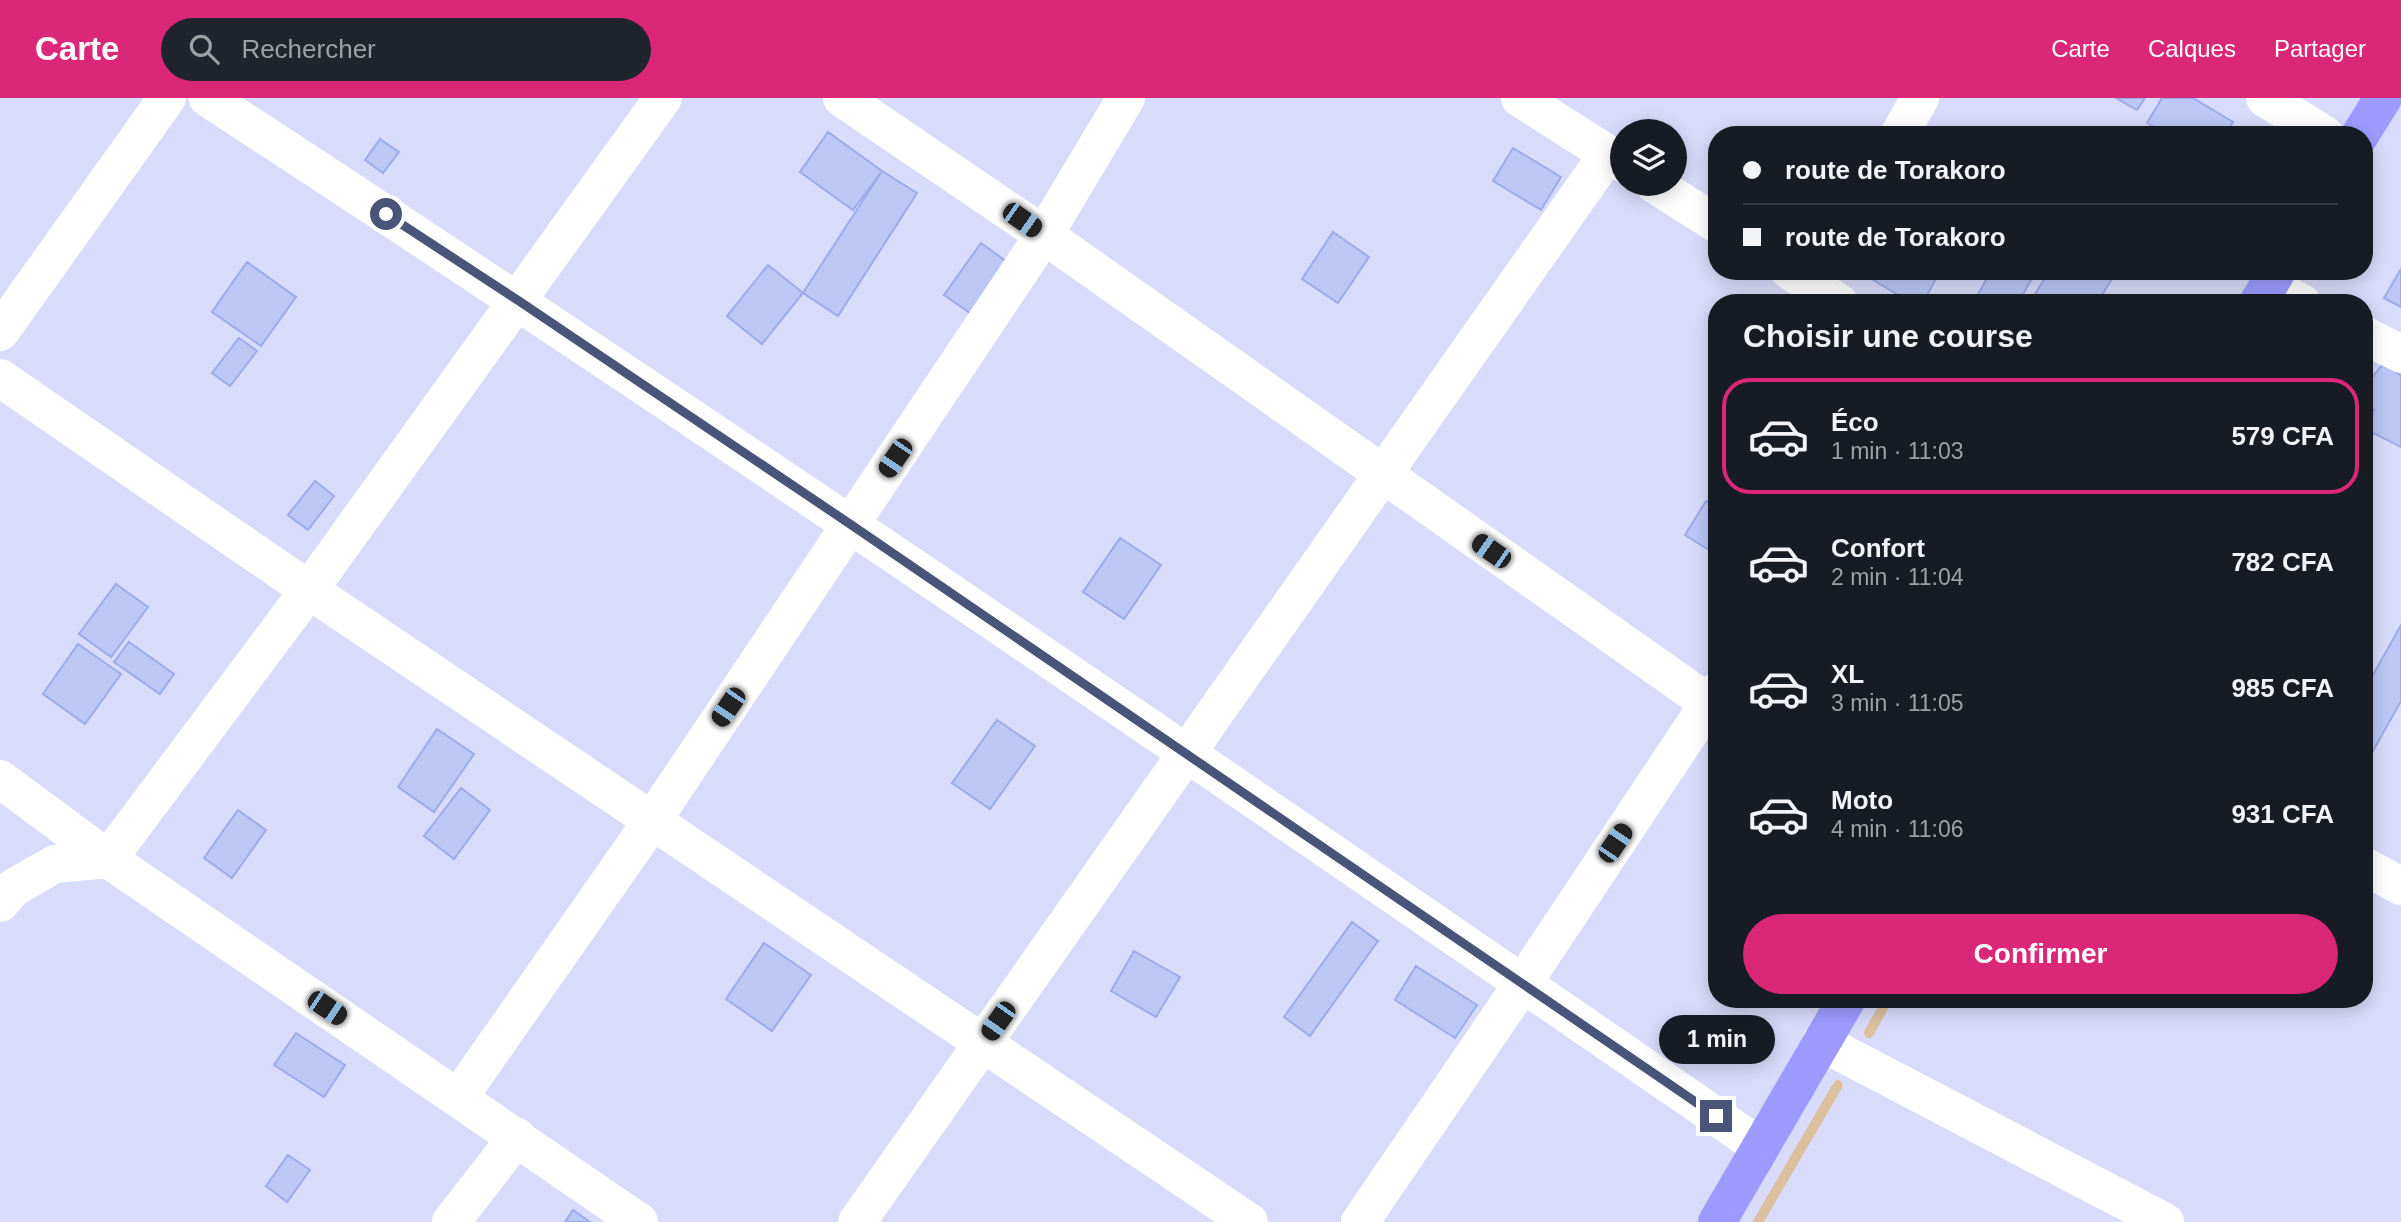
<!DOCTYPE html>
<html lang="fr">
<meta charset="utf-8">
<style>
body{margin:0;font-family:Arial,sans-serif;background:#20242c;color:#f1f3f6;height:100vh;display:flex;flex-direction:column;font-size:26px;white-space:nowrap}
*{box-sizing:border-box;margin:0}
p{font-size:23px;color:#9ea1a6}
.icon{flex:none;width:38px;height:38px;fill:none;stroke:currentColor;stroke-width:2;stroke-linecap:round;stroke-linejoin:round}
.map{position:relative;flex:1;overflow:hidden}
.drawer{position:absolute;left:1708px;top:196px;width:665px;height:714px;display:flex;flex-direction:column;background:#171b24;border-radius:28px;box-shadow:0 4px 18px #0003}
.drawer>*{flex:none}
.top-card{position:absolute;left:1708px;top:28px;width:665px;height:154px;border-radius:28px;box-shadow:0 4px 18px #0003;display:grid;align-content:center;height:154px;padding:0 35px;background:#171b24}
.controls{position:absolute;left:1610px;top:21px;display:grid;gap:14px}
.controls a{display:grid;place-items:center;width:77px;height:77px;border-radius:50%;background:#171b24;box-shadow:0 4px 18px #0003;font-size:35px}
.end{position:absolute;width:32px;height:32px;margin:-16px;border:9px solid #485579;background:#fff;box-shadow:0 0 0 4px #fff}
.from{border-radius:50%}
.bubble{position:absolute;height:49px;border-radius:24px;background:#171b24;box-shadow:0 4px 18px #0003;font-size:23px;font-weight:700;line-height:49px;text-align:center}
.car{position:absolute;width:21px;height:42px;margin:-21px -10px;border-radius:9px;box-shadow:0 0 5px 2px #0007;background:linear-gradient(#222 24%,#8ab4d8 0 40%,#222 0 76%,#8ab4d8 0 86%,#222 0)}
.top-card b{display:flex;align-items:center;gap:24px;height:66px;font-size:26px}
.top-card b+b{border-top:2px solid #363941}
.top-card i{width:18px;height:18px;background:#f1f3f6}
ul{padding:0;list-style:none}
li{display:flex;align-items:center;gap:21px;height:116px;margin:0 14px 10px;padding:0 21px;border:4px solid transparent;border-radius:28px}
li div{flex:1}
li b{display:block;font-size:26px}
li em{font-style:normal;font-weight:700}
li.selected{border-color:#db2777}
li>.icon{width:63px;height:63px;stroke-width:1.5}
h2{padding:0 35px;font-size:32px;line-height:84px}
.action{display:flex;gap:14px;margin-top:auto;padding:14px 35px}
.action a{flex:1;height:80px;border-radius:42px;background:#db2777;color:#fff;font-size:28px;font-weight:700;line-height:80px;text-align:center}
header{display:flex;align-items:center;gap:42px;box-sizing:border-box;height:98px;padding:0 35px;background:#db2777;color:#fff}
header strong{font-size:33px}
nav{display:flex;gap:38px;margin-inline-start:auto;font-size:24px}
.search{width:490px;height:63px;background:#20242c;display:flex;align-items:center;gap:18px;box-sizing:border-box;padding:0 24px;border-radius:38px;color:#9ea1a6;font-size:26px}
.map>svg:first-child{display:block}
</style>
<header>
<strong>Carte</strong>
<div class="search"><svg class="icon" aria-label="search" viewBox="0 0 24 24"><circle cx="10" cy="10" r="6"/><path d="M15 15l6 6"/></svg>Rechercher</div>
<nav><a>Carte</a><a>Calques</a><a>Partager</a></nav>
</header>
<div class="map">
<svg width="2401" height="1124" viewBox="0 0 2401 1124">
<rect width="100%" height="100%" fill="#e6e6fe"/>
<path fill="#d9dbfb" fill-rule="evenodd" d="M0,0H2401V1124H0ZM1622,33H1675V86H1622ZM1717,37H2364V173H1717ZM1717,205H2364V901H1717Z"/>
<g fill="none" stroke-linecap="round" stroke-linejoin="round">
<path stroke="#dcc09d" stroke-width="10" d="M1869,935L1888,901
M1758,1124L1838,987"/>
</g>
<path fill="#bbc7f5" stroke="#9aace9" stroke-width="2" d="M2116,0H2145L2137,12Z
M2162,0H2193L2233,24L2225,37H2167L2147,25Z
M828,34L882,73L853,112L800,74Z
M380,41L399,54L383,75L365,62Z
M1513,50L1561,79L1541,112L1493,83Z
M882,73L917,95L838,218L803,195Z
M1333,134L1369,159L1338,205L1302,181Z
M981,145L1017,171L980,222L944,197Z
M247,164L296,199L261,248L212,214Z
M768,167L803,195L762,246L727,218Z
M2401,171V209L2384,200Z
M1878,173H1940L1923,205H1912L1873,182Z
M1991,173H2016L2031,182L2019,203L2023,205H1973Z
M2049,173H2117L2097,205H2044L2034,198Z
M239,240L257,253L230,288L212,275Z
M2382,267L2401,277V349L2365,331L2374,312L2364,307V284L2367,286Z
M315,383L334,398L308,432L288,417Z
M1706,403L1717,409V457L1685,437Z
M1120,440L1161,467L1124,521L1083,494Z
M116,486L148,509L111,559L79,536Z
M2401,527V603L2364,669V593Z
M129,544L174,576L160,596L114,564Z
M78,546L121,576L85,626L43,596Z
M997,622L1035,648L990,711L952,685Z
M437,631L474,656L434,714L398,689Z
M461,690L490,712L454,761L424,738Z
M238,712L266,732L232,780L204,760Z
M1352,824L1378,843L1310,938L1284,919Z
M764,845L811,877L772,933L726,901Z
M1134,853L1180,879L1156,919L1111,893Z
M1416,868L1477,907L1455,940L1395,902Z
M296,935L345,967L324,999L274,967Z
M288,1057L310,1072L287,1104L266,1088Z
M573,1112L590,1124H565Z"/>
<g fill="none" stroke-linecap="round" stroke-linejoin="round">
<path stroke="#fff" stroke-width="38" d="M208,0C731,341 1245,694 1759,1048
M842,0L1044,137L1717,611
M1520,0L1622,65
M2265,0L2325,37
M1899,37L1920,0
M1654,86L1717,126
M1790,173L1839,205
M2268,187L2302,205
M0,234L167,0
M2364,237L2401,256
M0,280L309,492L1249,1124
M0,681L108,761L639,1124
M2364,768L2401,788
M0,805L13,790L55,766L108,761L309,492L663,0
M1821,944L2165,1124
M459,999L652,723L1044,137L1126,0
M451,1124L517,1039
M857,1124L1608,56
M1360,1124L1523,885L1717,593"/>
<path stroke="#9d9bff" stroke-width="38" d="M2360,37L2383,0
M2258,205L2277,173
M1717,1124L1847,901"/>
</g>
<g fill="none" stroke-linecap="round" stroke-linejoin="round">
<path stroke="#485579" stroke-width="9" d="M386,116L519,203L850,426L1716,1018"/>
</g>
</svg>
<div class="controls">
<a><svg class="icon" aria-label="layers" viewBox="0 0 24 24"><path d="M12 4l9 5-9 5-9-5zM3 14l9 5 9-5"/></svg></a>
</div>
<i class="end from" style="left:386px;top:116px"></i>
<i class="end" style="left:1716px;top:1018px"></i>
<div class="bubble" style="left:1659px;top:917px;width:116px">1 min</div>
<i class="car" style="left:1022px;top:122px;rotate:125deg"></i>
<i class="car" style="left:895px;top:360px;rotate:214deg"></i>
<i class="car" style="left:1491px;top:453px;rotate:305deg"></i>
<i class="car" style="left:728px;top:609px;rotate:214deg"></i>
<i class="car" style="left:1615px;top:745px;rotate:34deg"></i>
<i class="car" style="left:327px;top:910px;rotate:124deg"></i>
<i class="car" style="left:998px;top:923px;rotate:215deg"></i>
<div class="top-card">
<b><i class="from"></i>route de Torakoro</b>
<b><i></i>route de Torakoro</b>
</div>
<section class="drawer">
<h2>Choisir une course</h2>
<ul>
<li class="selected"><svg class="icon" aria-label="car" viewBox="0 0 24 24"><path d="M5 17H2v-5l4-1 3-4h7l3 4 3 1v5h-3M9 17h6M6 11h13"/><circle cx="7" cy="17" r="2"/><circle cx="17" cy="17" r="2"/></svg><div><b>Éco</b><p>1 min · 11:03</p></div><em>579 CFA</em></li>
<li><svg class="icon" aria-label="car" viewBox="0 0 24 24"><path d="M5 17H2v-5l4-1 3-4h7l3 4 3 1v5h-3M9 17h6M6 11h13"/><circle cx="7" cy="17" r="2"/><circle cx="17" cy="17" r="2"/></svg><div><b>Confort</b><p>2 min · 11:04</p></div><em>782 CFA</em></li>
<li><svg class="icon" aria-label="car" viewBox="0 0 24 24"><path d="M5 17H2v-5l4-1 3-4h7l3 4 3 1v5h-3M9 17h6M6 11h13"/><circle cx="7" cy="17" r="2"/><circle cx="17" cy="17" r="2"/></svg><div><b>XL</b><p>3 min · 11:05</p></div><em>985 CFA</em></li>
<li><svg class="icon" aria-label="car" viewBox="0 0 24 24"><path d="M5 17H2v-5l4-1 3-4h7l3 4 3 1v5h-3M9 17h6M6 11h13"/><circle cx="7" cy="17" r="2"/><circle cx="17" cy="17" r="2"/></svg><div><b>Moto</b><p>4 min · 11:06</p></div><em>931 CFA</em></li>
</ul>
<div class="action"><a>Confirmer</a></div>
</section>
</div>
